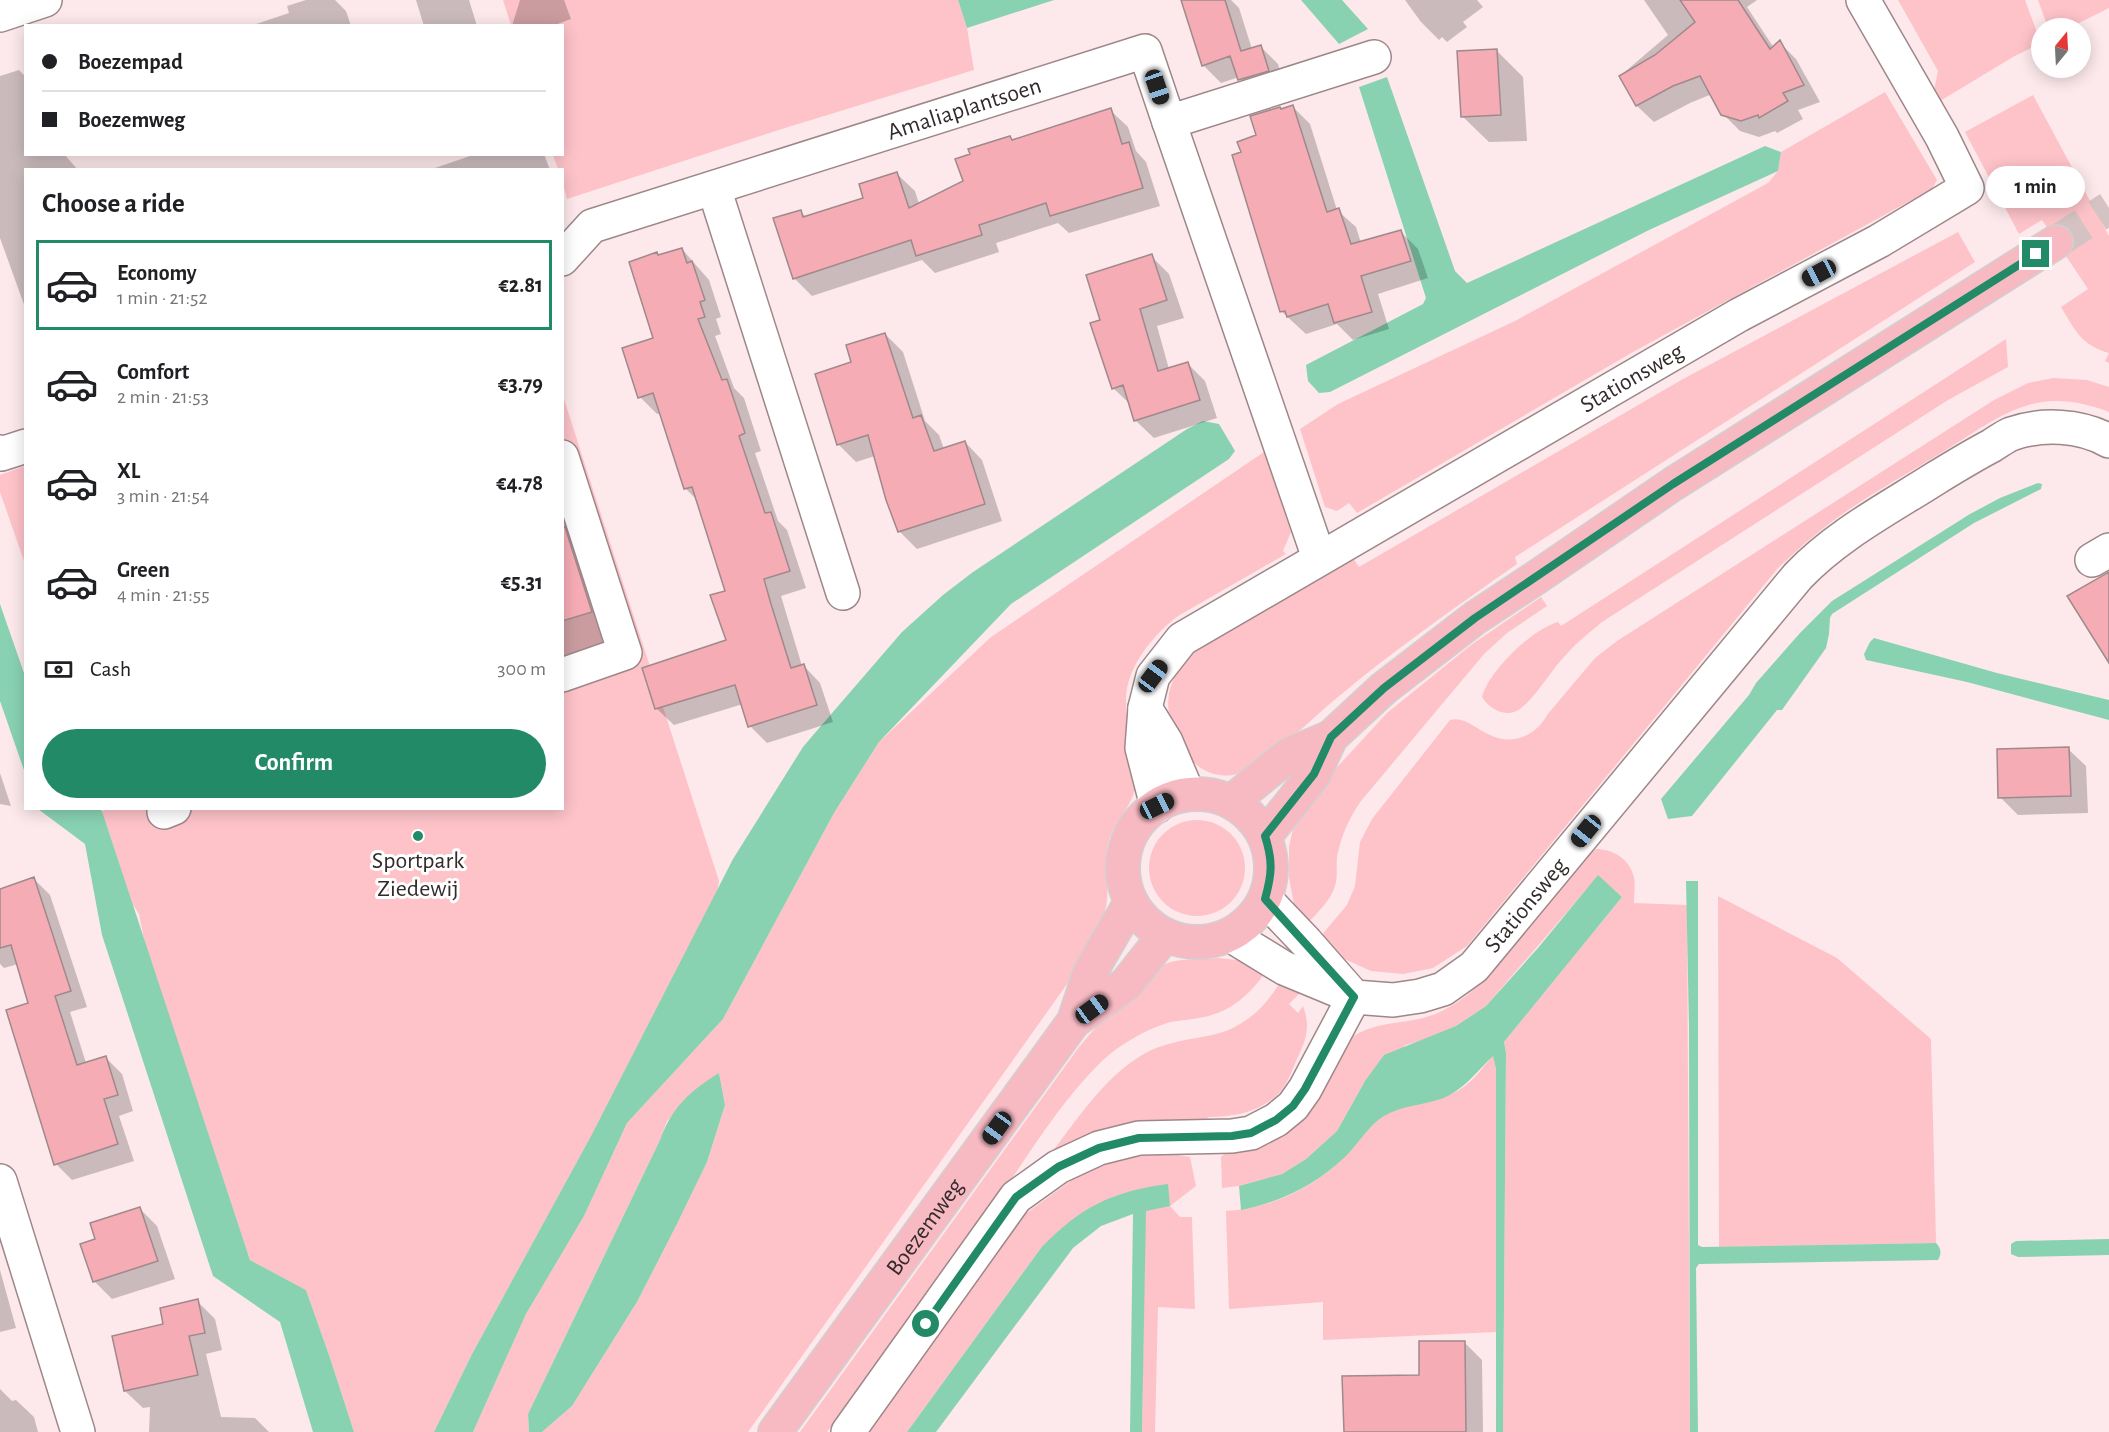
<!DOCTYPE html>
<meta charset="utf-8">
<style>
body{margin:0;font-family:"Alegreya Sans",sans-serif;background:#f2f2f2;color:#202124;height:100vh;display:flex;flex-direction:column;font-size:22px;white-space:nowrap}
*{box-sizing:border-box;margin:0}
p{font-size:20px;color:#757577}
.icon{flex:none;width:33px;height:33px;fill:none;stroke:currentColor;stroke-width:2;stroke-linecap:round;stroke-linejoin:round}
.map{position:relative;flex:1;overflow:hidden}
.drawer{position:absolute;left:24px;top:168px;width:540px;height:642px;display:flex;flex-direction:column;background:#fff;border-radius:0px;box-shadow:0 3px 15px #0003}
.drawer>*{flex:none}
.banner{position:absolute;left:24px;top:24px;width:540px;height:132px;border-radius:0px;box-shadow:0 3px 15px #0003;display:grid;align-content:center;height:132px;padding:0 18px;background:#fff}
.needle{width:39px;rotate:18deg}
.buttons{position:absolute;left:2031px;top:18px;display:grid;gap:12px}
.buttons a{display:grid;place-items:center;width:60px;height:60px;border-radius:50%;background:#fff;box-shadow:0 3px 15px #0003;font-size:30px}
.end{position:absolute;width:27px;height:27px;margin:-14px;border:8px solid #228a67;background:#fff;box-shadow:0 0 0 3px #fff}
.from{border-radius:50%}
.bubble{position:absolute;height:42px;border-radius:21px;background:#fff;box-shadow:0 3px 15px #0003;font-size:20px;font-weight:700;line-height:42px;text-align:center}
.car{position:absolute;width:18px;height:36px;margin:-18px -9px;border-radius:8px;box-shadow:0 0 4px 2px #0007;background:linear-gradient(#222 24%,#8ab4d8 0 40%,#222 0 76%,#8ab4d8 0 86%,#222 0)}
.banner b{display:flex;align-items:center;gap:21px;height:57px;font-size:22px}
.banner b+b{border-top:2px solid #e0e0e0}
.banner i{width:15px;height:15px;background:#202124}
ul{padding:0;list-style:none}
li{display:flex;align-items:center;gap:18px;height:90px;margin:0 12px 9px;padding:0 6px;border:3px solid transparent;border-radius:0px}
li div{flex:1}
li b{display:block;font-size:22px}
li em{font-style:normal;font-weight:700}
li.on{border-color:#228a67}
li>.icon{width:54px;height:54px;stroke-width:1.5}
h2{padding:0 18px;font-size:27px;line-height:72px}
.pay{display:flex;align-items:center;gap:15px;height:66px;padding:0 18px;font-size:22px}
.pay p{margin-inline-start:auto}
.button{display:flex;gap:12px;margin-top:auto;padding:12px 18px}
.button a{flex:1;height:69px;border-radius:36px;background:#228a67;color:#fff;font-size:24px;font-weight:700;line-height:69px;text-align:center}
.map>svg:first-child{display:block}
</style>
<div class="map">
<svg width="2109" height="1432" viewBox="0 0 2109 1432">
<rect width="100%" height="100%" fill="#fde9eb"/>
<path fill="#fdc3c9" d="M503,0H958L967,28L974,70L785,128L567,199L563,184L562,170L558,169L553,155L562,154V26L511,25Z
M1898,0H2025L2041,43L2013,57L1940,101L1934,90L1938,71Z
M2038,0H2109V8L2069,28H2048Z
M1885,92L1937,180L1932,189L1633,352L1357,513L1349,503L1337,511L1325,507L1300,429L1338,404L1515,321L1768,183L1778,171L1781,152Z
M2033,95L2109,236V363L2105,361L2109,353C2081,345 2075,330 2061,307L2088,289L2042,220L2019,234L1965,132Z
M1958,232L1975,262L1515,557L1517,564C1456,607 1395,649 1338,697C1314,716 1265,767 1237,774C1193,786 1160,727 1170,689C1175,672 1185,660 1197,648L1353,558L1359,567L1683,379Z
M2006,339L2008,367L1948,400L1602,622C1589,633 1575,644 1564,657C1551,670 1530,707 1514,712C1501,716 1488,707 1482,697C1489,671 1532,629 1558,622L1561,626Z
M2053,378L2087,380L2109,387V412C2088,404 2065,399 2042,402C2005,408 1973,434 1941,453C1899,479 1853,503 1815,535C1802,545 1790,557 1778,568L1467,946L1433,968L1403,974L1371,971L1340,957L1320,937L1347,905L1355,886L1360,842L1372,819L1450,720C1465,716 1477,730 1490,735C1512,746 1536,736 1547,715L1595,658L1617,641L1994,400L2028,383Z
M563,396L719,881L717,892L590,1138L472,1354L434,1432H354L329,1355L306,1290L250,1260L145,944L139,914L132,903L102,811L110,808H562Z
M1264,452L1291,532L1283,551L1286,554L1178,616C1154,634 1127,666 1126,698C1126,713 1128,729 1130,744C1132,757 1137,771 1136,784C1133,806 1115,821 1109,841C1103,861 1109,880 1107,900C1105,920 1095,937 1087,956L748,1432H542L572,1406L637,1302L677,1224L707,1162L725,1105L719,1073L667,1121L660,1140L528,1414L529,1432H473L526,1314L584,1216L627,1123L723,1019L834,813L879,742L991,637Z
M25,466H26L25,564L0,492V475Z
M1541,597L1547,606L1507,633L1484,654L1361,801C1349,818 1341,836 1337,857C1336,866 1338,877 1335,886C1331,900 1317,913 1307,924L1294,904L1289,878V847L1294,824L1305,802L1387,713L1471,645Z
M1149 868a48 48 0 1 1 96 0a48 48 0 1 1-96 0Z
M1596,849C1612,849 1628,858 1633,874C1636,882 1634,894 1634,903L1687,905L1690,1432H1503L1506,1053L1504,1042L1622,897L1598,876L1486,1006L1456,1026L1430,1038L1406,1045L1365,1081L1337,1131L1306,1159L1282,1174L1239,1186L1222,1188L1221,1157L1349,1039C1380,1017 1412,1027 1444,1010C1479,992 1501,961 1526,931C1547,905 1568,879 1590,853Z
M1718,896L1837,958L1931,1039L1936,1243L1719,1247Z
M1218,958L1246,961L1267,970C1250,995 1230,1013 1199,1018C1188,1020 1178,1020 1167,1023C1143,1031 1119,1045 1101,1062C1062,1100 1033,1148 1002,1193C945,1274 885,1352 827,1432H800L1079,1047C1096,1027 1147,967 1171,962C1186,958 1202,960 1218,958Z
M1282,979L1300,993L1289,1004L1298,1013L1303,1006C1311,1027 1306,1040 1297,1059C1292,1070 1288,1083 1280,1092C1261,1112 1234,1117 1208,1117L1206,1121C1168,1120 1130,1119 1094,1133C1080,1138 1066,1146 1052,1152C1079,1117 1103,1079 1142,1055C1164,1042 1188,1040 1212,1035C1244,1028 1266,1007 1282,979Z
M1493,1055L1496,1069V1332L1323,1340V1302L1229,1309L1226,1211C1272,1208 1317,1187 1348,1153C1359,1142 1369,1126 1383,1116C1400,1105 1433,1101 1453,1093C1470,1086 1482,1069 1493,1055Z
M1156,1155H1178L1190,1157L1196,1186L1170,1206L1180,1217H1192L1195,1309L1158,1307L1155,1432H1142L1145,1222L1146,1211L1168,1185L1041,1248L907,1432H863L1003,1239L1025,1214L1072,1180L1095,1168L1128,1157Z"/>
<path fill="#88d2b2" d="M958,0H1054L967,28Z
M1301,0H1342L1368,29L1339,44Z
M1387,77L1455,271L1467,283L1765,146L1781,152L1778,171L1649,230L1330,392L1319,393L1308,381L1306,365L1423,304L1426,298L1359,87Z
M1203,421L1219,424L1235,451L1229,459L1011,604L879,742L834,813L723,1019L627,1123L584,1216L526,1314L473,1432H434L472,1354L591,1136L733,859L803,747L814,734L902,632L943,595L973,572L1187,429Z
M2038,483L2042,484L2041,489L1974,523L1832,614L1830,618L1829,634L1826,648L1782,710H1777L1692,816L1668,819L1661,799L1749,695L1756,683L1800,633L1832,601L1970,514L2000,498Z
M0,604L25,676V773L0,701Z
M1874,638L1997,673L2109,700V720L1967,682L1866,660L1864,654L1870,642Z
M98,808L102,811L250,1260L306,1290L329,1355L354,1432H313L280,1322L213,1276L102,935L85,844L38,809Z
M1598,875L1622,897L1504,1042L1506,1053L1503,1432H1496V1069L1493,1056C1476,1072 1464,1090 1441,1099C1423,1105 1400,1106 1384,1116C1369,1125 1358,1144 1346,1156C1316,1185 1281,1202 1241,1210L1239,1186L1282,1174L1306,1159L1337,1131L1365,1081L1384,1055L1456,1026L1486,1006L1538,948Z
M1686,881H1698V1245L1702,1247L1936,1243C1941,1248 1942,1253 1938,1260L1699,1264L1696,1268L1698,1432H1690L1689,1027Z
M719,1073L725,1105L707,1162L677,1224L637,1302L572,1406L542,1432H529L528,1414L660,1140C672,1107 690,1091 719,1073Z
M1168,1184L1170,1206L1146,1211L1142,1432H1130L1133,1214L1101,1226L1073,1248L936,1432H907L1041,1248C1081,1207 1110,1192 1168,1184Z
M2109,1239V1255L2018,1257L2011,1254V1244L2016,1241Z"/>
<path fill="#0003" d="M306,0H335L346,11L351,26H250L289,13L287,6Z
M416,0H469L477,26H424Z
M520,0H564L571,19L552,26H512Z
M1191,0H1231L1239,8L1252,49L1260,46L1278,64L1285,88L1257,97L1239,77L1221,83L1203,65Z
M1405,0H1477L1483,7L1463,22L1467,27L1447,42L1442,37L1439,40L1421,22Z
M1644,0H1757L1747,7L1774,48L1780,43L1796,59L1820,102L1798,110L1803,119L1777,133L1775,131L1759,137L1740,131L1723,114L1712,94L1690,103L1654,122L1637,106L1620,76L1668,35Z
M1497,51L1523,77L1527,141L1489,142L1462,116Z
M19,70L26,77V154H64L78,170H26V310L0,238V76Z
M1293,107L1310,124L1337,210L1356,227L1361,243L1400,231L1418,249L1428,278L1378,294L1389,329L1353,340L1337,324L1306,334L1281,311L1243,153L1281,110Z
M1110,110L1128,127L1136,151L1146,162L1160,206L1069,233L1058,223L996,243L999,252L935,273L922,260L812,296L794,278L800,211L807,218L865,199L897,174L915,191L919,204L964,182L1010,137L1014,141Z
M476,154H544L550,170H429Z
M682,249L709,280L721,317L716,319L721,334L715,336L734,388L744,398L761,451L755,453L778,521L787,530L806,588L781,596L802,666L803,665L820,683L833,722L767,743L750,726L743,704L674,725L656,708L727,641V592L698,501L685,488L661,413L657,414L640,397L655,339L659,256Z
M1151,256L1169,274L1184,318L1157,326L1169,369L1187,363L1205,381L1217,418L1154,438L1136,421L1131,405L1113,388L1102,321Z
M885,334L903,352L925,421L939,435L944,449L965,442L982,460L1002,521L917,549L899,531L875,456L856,462L838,444L853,363Z
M562,441L625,646L562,667Z
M2068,749L2086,766L2088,813L2018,815L2000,797Z
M0,773L11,806L0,804Z
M34,879L50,895L87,1007L70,1012L86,1063L106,1058L122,1074L133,1111L119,1116L134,1161L72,1180L56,1164L30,1004L18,964L4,968L0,964V890Z
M139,1208L157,1226L175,1279L112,1299L94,1281L97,1240Z
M0,1270L16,1328L0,1332Z
M197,1301L215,1319L222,1350L206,1354L221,1417L255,1418L269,1432H149L150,1407L143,1408L125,1391L165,1325Z
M1464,1342L1482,1360L1483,1432H1345Z
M0,1389L12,1401L16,1400L34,1417L38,1432H0Z"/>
<path fill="#f6acb5" stroke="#9f898b" stroke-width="1.5" d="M1181,0H1225L1241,51L1261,45L1269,71L1238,80L1230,56L1202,66Z
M1680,0H1738L1770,49L1780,40L1804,85L1783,93L1788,101L1759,118L1758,115L1741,121L1721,115L1700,76L1673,86L1636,106L1619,76L1655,55L1695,22Z
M1497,49L1501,115L1461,117L1457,51Z
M1293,105L1327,212L1339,208L1351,244L1401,230L1411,261L1361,276L1372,312L1334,323L1328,304L1287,317L1285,311L1280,312L1232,155L1241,152L1237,142L1256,135L1250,116L1280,107L1281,109Z
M1111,108L1122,144L1129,142L1143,188L1050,216L1046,203L979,225L982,235L916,256L911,240L793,279L773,218L801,210L803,217L863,198L859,184L897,172L909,208L963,181L955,159L970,154L968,149L1010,136L1012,140Z
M682,248L687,263L692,261L705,300L700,302L705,317L698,319L722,380L727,379L745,433L739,436L765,513L771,512L790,571L764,579L771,604L791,668L804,664L817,705L748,727L735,685L655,709L642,668L726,640L710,595L725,591L692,487L684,489L653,393L638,398L622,348L653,338L629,262L657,252L658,255Z
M1152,254L1167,300L1140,309L1158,371L1188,362L1200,400L1134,421L1123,385L1112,389L1090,323L1100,320L1086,275Z
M885,333L913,418L921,415L934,451L965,441L985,504L898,532L886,500L868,435L837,445L815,374L851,362L846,345Z
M562,527H565L592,612L562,621Z
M2109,572V663L2067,596Z
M2069,747L2071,796L1998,798L1997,749Z
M34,877L71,991L55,996L77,1065L106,1056L118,1095L104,1099L118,1144L54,1165L6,1010L28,1003L11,945L0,948V889Z
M140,1207L158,1261L93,1282L80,1244L95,1239L90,1223Z
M198,1299L205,1333L189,1336L198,1375L124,1391L112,1336L163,1324L160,1308Z
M1419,1341H1465L1466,1432H1344L1342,1376L1419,1375Z"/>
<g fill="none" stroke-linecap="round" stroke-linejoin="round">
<path stroke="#d5c3c4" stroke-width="33" stroke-dasharray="33 16" stroke-linecap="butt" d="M2056,242L2109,208"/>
<g stroke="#9d8789" stroke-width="36">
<g id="minor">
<path d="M0,15L45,0"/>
<path d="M1169,122L1319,558"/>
<path d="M714,188L843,593"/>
<path id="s1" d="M562,259L592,226L1145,51L1169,122L1374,57"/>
<path d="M0,452L1,454L26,446"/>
<path d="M562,457L625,653L562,675"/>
<path d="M2092,560L2109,550"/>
<path d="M1145,708L1166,742L1188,794"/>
<path id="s2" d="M1157,806L1142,748L1145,708L1153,676L1182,639L1739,315L1879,241L1967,188L1942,137L1863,0"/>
<path d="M164,812L174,808"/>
<path d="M1265,899L1306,942L1349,991"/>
<path id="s3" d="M1230,935L1284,968L1354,997L1393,1000L1420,996L1443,989L1474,967L1798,576C1837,535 1889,508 1936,478C1954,467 1972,456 1991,446C1998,442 2004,437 2011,434C2042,423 2081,425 2109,441"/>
<path d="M0,1181L78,1432"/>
<path d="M848,1432L1016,1197L1058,1167L1099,1148L1139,1138L1232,1136L1251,1133L1276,1120L1293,1106L1305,1089L1354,997"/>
</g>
</g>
<g stroke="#d2d0d0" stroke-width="36">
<g id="major">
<circle cx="1197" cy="868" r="74"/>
<path d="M1231,802L1289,755L1331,737L1384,688L1475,618L1534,579L1673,484L2056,242"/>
<path d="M1265,836L1314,774L1331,737"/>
<path d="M1074,1021L1090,973L1131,902"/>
<path id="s4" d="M775,1432L1074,1021L1126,984L1165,935"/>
</g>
</g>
<use href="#minor" stroke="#fff" stroke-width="33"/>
<use href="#major" stroke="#f7b9c2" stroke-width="33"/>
</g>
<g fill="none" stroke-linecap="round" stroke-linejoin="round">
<path stroke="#228a67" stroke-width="8" d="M926,1324L1016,1197L1058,1167L1099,1148L1139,1138L1232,1136L1251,1133L1276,1120L1293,1106L1305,1089L1354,997L1265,899C1272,874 1273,861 1265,836L1314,774L1331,737L1384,688L1475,618L1673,484L2036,254"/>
</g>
<circle fill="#228a67" stroke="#fff" stroke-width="2" cx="418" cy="836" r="6"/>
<g text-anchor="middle" stroke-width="6" stroke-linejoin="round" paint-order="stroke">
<g font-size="24" fill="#332a2a" stroke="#fff">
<text dy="8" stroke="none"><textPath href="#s1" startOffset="435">Amaliaplantsoen</textPath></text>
<text dy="8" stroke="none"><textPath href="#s2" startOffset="700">Stationsweg</textPath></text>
<text dy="8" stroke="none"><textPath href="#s3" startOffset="348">Stationsweg</textPath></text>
<text dy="8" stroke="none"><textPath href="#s4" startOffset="254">Boezemweg</textPath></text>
</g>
<g font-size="24" fill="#332a2a" stroke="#fff">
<text x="418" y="868">Sportpark<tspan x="418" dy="28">Ziedewij</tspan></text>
</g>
</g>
</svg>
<div class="buttons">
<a><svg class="needle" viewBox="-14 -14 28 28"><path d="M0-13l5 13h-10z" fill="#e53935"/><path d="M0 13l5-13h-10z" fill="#757577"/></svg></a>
</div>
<i class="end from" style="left:926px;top:1324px"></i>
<i class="end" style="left:2036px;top:254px"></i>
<div class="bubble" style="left:1986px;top:166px;width:99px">1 min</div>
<i class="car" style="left:1157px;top:87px;rotate:161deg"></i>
<i class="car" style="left:1819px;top:273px;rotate:242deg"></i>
<i class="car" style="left:1153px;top:676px;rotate:37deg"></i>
<i class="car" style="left:1157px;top:806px;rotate:64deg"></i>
<i class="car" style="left:1586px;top:831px;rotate:219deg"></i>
<i class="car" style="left:1092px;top:1009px;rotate:54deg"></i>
<i class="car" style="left:997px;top:1128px;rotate:216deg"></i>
<div class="banner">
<b><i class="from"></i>Boezempad</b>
<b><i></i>Boezemweg</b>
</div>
<section class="drawer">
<h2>Choose a ride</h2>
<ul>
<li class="on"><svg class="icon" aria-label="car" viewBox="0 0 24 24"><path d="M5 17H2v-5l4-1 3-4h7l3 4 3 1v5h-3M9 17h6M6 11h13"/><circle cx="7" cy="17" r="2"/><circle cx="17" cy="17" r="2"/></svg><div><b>Economy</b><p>1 min · 21:52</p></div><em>€2.81</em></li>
<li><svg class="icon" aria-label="car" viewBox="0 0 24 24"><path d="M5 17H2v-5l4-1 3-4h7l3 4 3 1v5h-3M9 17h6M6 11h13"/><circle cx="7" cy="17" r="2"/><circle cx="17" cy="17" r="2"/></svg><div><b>Comfort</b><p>2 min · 21:53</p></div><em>€3.79</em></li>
<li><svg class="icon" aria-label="car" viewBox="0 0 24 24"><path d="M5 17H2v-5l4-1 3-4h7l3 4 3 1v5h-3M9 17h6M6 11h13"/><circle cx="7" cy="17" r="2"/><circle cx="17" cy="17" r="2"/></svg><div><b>XL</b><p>3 min · 21:54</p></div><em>€4.78</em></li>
<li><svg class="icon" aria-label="car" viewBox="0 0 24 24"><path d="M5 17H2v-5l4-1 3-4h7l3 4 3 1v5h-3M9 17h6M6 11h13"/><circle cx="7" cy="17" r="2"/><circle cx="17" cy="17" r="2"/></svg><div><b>Green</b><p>4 min · 21:55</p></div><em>€5.31</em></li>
</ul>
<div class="pay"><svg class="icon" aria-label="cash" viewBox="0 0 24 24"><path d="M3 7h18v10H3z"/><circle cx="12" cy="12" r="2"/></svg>Cash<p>300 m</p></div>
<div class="button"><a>Confirm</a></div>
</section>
</div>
